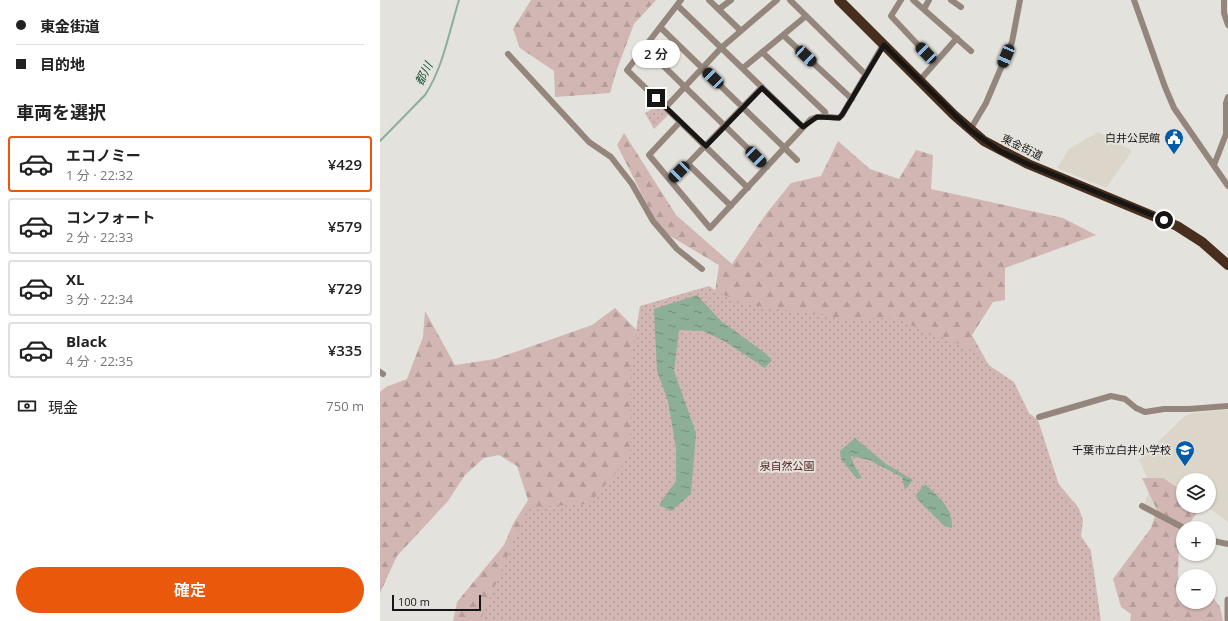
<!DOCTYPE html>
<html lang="ja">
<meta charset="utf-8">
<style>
body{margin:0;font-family:"Open Sans","Noto Sans JP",sans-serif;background:#f6f6f6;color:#222;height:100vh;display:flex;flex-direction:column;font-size:15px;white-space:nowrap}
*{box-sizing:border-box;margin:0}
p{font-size:13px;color:#767676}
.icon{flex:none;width:22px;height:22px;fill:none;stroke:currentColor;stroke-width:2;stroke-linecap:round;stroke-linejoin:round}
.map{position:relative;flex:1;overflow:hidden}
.details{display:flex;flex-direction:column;background:#fff;width:380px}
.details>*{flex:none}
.hud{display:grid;align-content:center;height:88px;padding:0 16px;background:#fff}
.fabs{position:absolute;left:796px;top:473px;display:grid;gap:8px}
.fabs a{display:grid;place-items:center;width:40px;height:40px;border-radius:50%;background:#fff;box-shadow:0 1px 3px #0004;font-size:20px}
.scale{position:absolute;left:12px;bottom:10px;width:89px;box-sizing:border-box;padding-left:4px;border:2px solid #171614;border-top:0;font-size:11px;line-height:14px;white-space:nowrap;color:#171614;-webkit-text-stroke:3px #e4e2dc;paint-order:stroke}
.end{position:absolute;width:18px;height:18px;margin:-9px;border:5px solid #171614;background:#fff;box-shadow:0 0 0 2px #fff}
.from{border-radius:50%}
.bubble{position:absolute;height:28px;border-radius:14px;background:#fff;box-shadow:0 1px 3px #0004;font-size:13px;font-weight:600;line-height:28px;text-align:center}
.car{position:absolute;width:12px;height:24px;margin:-12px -6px;border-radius:5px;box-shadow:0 0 3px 1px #0007;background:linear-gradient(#222 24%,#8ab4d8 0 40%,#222 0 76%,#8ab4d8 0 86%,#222 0)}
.hud b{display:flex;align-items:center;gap:14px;height:38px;font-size:15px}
.hud b+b{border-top:1px solid #e0e0e0}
.hud i{width:10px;height:10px;background:#222}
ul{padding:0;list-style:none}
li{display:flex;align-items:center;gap:12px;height:56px;margin:0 8px 6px;padding:0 8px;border:2px solid #e0e0e0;border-radius:4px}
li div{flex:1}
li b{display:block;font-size:15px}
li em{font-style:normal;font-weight:600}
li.on{border-color:#ea580c}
li>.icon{width:36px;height:36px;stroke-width:1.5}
h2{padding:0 16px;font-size:18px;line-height:48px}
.pay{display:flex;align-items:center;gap:10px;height:44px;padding:0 16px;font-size:15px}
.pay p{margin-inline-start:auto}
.action{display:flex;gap:8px;margin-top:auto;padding:8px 16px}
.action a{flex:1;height:46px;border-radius:24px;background:#ea580c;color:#fff;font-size:16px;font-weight:600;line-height:46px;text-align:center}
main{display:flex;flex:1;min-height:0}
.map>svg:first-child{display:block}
</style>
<main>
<section class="details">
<div class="hud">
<b><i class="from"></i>東金街道</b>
<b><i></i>目的地</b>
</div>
<h2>車両を選択</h2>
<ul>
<li class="on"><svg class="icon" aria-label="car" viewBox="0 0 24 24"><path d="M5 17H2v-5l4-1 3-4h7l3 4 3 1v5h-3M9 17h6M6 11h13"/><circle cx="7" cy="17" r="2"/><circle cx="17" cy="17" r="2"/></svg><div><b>エコノミー</b><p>1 分 · 22:32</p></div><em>¥429</em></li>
<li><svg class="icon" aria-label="car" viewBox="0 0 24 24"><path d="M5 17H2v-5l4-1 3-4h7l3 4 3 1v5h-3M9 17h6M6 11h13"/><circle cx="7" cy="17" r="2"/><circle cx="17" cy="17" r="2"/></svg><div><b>コンフォート</b><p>2 分 · 22:33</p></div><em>¥579</em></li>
<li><svg class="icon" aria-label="car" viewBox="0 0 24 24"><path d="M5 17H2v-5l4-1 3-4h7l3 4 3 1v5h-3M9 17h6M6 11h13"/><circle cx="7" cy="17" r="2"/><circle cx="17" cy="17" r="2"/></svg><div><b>XL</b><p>3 分 · 22:34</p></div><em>¥729</em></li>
<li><svg class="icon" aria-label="car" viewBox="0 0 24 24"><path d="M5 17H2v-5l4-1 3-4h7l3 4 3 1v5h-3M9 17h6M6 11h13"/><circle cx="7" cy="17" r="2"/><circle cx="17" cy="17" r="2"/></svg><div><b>Black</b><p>4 分 · 22:35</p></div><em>¥335</em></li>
</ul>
<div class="pay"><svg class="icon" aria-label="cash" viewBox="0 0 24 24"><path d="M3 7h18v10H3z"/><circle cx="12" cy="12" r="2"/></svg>現金<p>750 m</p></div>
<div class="action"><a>確定</a></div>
</section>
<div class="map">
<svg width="848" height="621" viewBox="0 0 848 621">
<defs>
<pattern id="forest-firs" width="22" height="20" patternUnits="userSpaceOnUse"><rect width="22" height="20" fill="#d1b6b3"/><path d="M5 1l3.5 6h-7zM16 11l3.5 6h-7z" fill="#b39c99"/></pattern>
<pattern id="park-dots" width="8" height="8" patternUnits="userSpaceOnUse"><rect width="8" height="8" fill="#d1b6b3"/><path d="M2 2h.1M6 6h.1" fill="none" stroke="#b39c99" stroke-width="1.8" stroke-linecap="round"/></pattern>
<pattern id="water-ripples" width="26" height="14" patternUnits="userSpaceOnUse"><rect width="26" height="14" fill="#8dae97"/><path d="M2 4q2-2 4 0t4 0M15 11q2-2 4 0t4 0" fill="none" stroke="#728d7a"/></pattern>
</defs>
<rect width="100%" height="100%" fill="#e4e2dc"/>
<path fill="#dbd6c9" d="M718,132L752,151L726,188L677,168L689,149Z
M848,410V522L826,506H829V480H803V506L800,524L764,505L770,489L766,475L759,460L805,416L813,413Z"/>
<path fill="url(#forest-firs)" d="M151,0H276L254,24L236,72L230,93L175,97L174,71L140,48L133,29Z
M244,133L296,215L352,264L386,214L411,183L441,176L458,141L490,169L519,179L536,150L553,155L551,189L683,218L716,235L625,268V300L613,302L592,335L665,467L700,510L685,533L333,305L339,265L280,230L237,145Z
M235,308L274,348L578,621H73L77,602L124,545L133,524L148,500L137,466L119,455L104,458L85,475L68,501L17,556L0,593V392L6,387L27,379L43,337L45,311L75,365L115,359L212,325Z
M762,478H783L803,492V506H816L819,510L806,528H803V532L799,538L798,578L803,580V602H829V592L840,607L843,621H750L751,614L741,607L733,579L771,528L777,510Z"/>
<path fill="url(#park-dots)" d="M280,105L289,114L274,129L265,113Z
M329,286C359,308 401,309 437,313C445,314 453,318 461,319C480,321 497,316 516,319L596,351L610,366L634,382L649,413L658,420L681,491L696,504L700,512L703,520L701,536L711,551L721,621H100L148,507L209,504L250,456V369L260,306Z"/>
<path fill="url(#water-ripples)" d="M317,295L341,321L385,353L392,360L385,368L344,341L323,331L299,330L294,371L316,433L311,494L291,511L279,505L296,481V448L288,401L277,371L274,309Z
M475,438L506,464L533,480L525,490L522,477L489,460L471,456L475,467L482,478L477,479L461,459L460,451Z
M545,484C559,497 573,508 572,528L564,526L537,499L536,495Z"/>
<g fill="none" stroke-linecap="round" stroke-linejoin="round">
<path stroke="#8dae97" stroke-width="2" d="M0,141L45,95C63,68 69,32 79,0"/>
<path stroke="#94867c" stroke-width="6" d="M301,0L247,70L368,188
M329,0L361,31
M410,0L485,74
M521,0L511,16L555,63
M533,0L591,51
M571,0L581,7
M754,0L785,87L794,108L848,186
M844,0V13L848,25
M297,5L423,127
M339,9L351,0
M544,9L549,0
M280,27L417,160
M403,35L472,99
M264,47L387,167
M382,52L445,112L446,116
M128,54L209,142L231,157L252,184L273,221L297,249L322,269
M363,68L426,16
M540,80L577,38
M286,107L341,48L397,0
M300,122L269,155L330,228L431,119C441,115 449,117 459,118L462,115L503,45
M590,130L606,103L632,42L640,0
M308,164L351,206
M834,165L846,134V103L848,97
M291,181L382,87
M0,372L3,374
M659,417L731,396L745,399L756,408L765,412L784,409H809L848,406
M762,506L804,528
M829,540L848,544"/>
<path stroke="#94867c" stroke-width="7" d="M848,600V619"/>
<path stroke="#472e1d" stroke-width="10" d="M459,0L574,115L604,141L648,164L797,226L822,242L848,265"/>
</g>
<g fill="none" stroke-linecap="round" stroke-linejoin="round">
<path stroke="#171614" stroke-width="5" d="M276,98L326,146L382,88L423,127L437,117L459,118L462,115L504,45L590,130L620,151L648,164L784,220"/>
</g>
<defs>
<g id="civic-pin" transform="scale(1)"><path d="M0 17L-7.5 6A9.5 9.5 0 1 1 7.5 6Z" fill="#025ca9" stroke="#e4e2dc"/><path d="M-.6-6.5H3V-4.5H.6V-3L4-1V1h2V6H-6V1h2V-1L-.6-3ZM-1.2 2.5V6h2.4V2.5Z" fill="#fff"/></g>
<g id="school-pin" transform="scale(1)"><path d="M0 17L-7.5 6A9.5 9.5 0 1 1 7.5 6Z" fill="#025ca9" stroke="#e4e2dc"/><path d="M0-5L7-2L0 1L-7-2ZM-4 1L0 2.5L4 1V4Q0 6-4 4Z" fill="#fff"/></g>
</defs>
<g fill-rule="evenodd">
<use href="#civic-pin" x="794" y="138"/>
<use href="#school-pin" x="805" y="450"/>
</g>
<g text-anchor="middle" stroke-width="4" stroke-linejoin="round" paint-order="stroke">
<g font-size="11" fill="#171614" stroke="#e4e2dc" text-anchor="end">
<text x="780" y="142">白井公民館</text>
<text x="791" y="454">千葉市立白井小学校</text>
</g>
<g font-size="11" fill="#171614" stroke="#e4e2dc">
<text transform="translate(642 147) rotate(26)" y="4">東金街道</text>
</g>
<g font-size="11" fill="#541f1f" stroke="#e4e2dc">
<text x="407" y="470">泉自然公園</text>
</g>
<g font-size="12" font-style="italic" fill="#1a5232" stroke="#e4e2dc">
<text transform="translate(44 74) rotate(-63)" y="4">都川</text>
</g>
</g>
</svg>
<div class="fabs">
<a><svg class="icon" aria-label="layers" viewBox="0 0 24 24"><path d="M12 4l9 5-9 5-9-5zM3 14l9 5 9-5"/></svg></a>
<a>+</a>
<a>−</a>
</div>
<div class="scale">100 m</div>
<i class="end from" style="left:784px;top:220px"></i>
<i class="end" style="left:276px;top:98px"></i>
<div class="bubble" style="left:252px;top:40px;width:48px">2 分</div>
<i class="car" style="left:546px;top:53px;rotate:316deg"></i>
<i class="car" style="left:426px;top:56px;rotate:133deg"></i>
<i class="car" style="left:626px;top:56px;rotate:203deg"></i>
<i class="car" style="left:333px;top:78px;rotate:314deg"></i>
<i class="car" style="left:376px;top:157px;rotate:135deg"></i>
<i class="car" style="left:299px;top:172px;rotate:225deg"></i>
</div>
</main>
